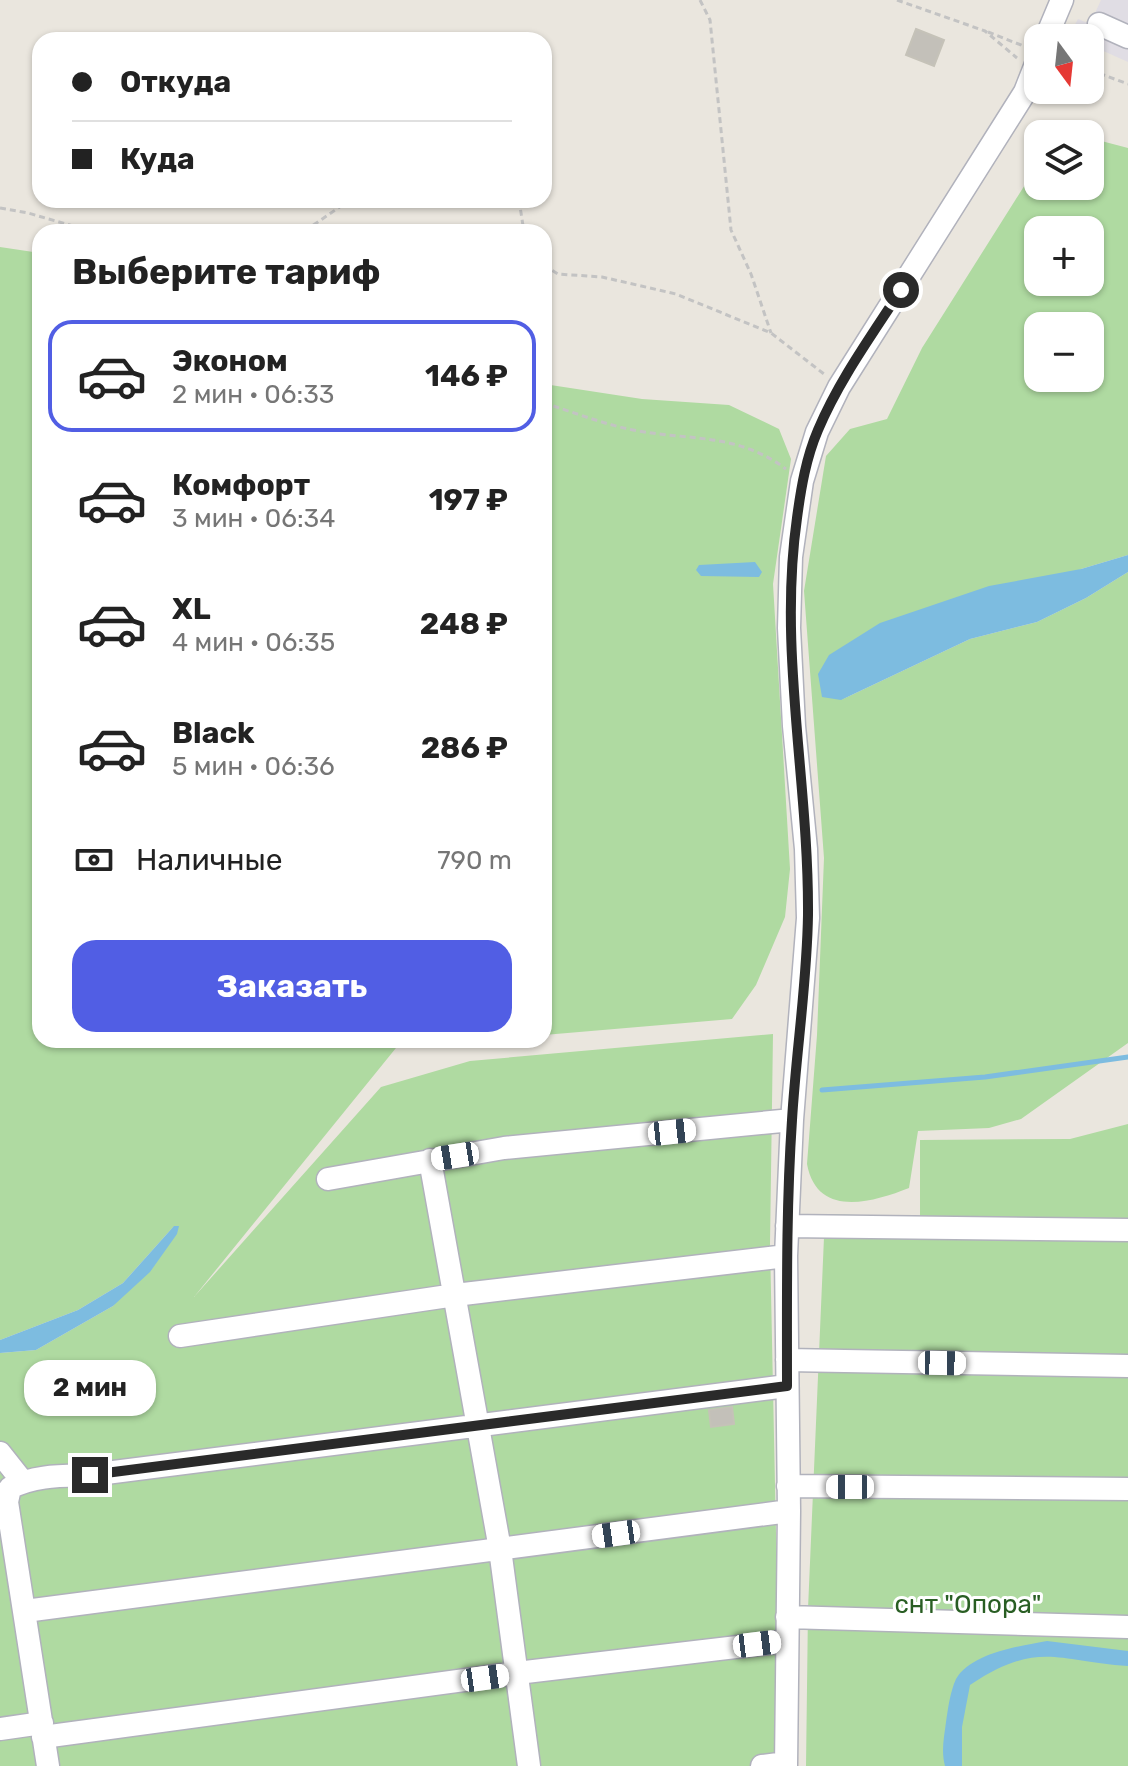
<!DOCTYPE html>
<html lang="ru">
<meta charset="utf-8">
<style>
body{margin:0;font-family:Rubik,sans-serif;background:#f2f2f2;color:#222;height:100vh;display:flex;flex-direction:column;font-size:30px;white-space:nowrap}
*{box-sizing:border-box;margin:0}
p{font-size:26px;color:#767676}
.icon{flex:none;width:44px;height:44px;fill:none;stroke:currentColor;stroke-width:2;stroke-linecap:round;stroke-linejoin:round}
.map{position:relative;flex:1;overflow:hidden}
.sheet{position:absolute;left:32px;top:224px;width:520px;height:824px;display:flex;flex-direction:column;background:#fff;border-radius:24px;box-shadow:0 2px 6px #0004}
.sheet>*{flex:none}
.guide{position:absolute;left:32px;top:32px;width:520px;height:176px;border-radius:24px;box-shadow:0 2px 6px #0004;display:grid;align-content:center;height:176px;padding:0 40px;background:#fff}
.needle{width:52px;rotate:165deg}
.fabs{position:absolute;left:1024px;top:24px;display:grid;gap:16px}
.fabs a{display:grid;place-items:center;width:80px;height:80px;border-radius:16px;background:#fff;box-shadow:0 2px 6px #0004;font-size:40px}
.end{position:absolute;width:36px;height:36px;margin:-18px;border:10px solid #2a2a2a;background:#fff;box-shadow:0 0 0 4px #fff}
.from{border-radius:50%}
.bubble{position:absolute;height:56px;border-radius:24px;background:#fff;box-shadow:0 2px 6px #0004;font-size:26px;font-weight:700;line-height:56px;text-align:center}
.car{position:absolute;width:24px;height:48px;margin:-24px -12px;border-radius:10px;box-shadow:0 0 6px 2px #0007;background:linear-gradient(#fff 24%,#345 0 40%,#fff 0 76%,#345 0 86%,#fff 0)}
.guide b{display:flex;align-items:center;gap:28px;height:76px;font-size:30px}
.guide b+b{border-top:2px solid #e0e0e0}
.guide i{width:20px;height:20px;background:#222}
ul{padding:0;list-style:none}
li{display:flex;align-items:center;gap:24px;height:112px;margin:0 16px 12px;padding:0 24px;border:4px solid transparent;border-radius:24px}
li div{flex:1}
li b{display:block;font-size:30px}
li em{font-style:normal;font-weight:700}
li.current{border-color:#515ee4}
li>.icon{width:72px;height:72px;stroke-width:1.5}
h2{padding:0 40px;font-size:36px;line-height:96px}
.pay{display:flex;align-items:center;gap:20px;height:88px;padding:0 40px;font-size:30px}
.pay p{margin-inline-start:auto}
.cta{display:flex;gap:16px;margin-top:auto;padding:16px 40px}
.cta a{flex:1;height:92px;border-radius:24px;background:#515ee4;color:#fff;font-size:32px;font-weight:700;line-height:92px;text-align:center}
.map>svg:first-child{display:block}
</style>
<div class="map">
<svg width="1128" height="1766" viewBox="0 0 1128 1766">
<rect width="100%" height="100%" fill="#eae6de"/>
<path fill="#e0dde4" d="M1101,0H1128V62L1090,45V38L1069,36L1078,19L1090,24Z"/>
<path fill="#afdaa1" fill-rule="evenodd" d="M1090,138L1128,148V555L1081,569L841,700L970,639L1037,622L1086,598L1128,572V1043L1021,1119L989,1128L918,1131L909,1188C871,1203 817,1218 807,1164L817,1035L824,858L804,591L826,456L850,429L887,419L922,348L1038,164V186H1090ZM1038,230H1090V282H1038ZM1038,326H1090V378H1038Z
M0,247L40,253V1040H410L400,1043L194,1297L381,1087L470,1061L773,1034L770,1244L778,1629L777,1766H0V1353L36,1350L113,1306L174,1226L123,1283L78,1310L0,1340Z
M544,384L642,399L729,405L779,429L791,459L773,584L790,869L785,917L756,985L732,1019L544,1035Z
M1128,1124V1766H806L808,1609L825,1214L920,1217V1140L1070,1139Z"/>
<path fill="#7dbce0" d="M1128,555V572L1086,598L1037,622L970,639L841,700L822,697L818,674L829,655L880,623L989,586L1081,569Z
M755,562L762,572L759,577L701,576L696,570L699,565Z
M174,1226H179L177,1234L150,1272L113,1306L36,1350L0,1353V1340L78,1310L123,1283Z
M1047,1641L1128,1651V1666C1056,1661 1038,1640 970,1685L962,1727V1766H945C941,1751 944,1738 946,1722C948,1709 950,1692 956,1679C971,1653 1020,1646 1047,1641Z"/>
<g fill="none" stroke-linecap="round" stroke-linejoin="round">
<path stroke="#7dbce0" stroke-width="5" d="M822,1090L985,1077L1128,1057"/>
</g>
<path fill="#c3c0b9" stroke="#c5c2b8" stroke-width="2" d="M916,29L944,40L934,66L906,55Z
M732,1407L734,1424L711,1427L709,1410Z"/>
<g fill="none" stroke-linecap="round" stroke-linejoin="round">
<g stroke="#b1b2bc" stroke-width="25">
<path id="minor" d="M1099,24L1128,37
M1046,38L1062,0
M430,1160L500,1549L529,1766
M328,1179L504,1148L792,1120
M787,1226L1128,1230
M180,1336L455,1295L786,1256
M787,1360L1128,1366
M0,1453L23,1482
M788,1486L1128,1489
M25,1611L789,1511
M787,1617L1128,1627
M0,1729L42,1723
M43,1737L517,1673L787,1641
M48,1766L7,1502L10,1488C35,1475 62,1476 90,1475L787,1386
M762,1766L786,1763
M786,1766L789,1511L786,1256L792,1120L808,918L806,849L794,726L789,628L791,557L802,481L817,432L839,387L1025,92L1038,59"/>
</g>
<path stroke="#c3c3c3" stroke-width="3" stroke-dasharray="6 4" stroke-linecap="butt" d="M700,0L710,20L731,230L751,274L771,333
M897,0L985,31L1017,58
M988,32L1026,47
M1090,70L1128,84
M519,200L524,232
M0,208L28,213L94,232
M295,232L306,230L350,200
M544,265L558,274L602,277L676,294L771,333L824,374
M544,403C573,412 603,424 633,430C689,441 736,432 786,469"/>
<use href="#minor" stroke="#fff" stroke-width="22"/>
</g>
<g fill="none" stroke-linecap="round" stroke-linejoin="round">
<path stroke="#2a2a2a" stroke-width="10" d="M90,1475L787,1386C787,1297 786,1209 792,1120C796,1052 807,984 808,915C809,782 778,651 797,518C801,488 806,458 818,430C839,380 872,335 901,290"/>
</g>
<g text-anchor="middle" stroke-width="6" stroke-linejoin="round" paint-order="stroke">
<g font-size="26" fill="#295e23" stroke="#fff">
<text x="968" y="1613">снт "Опора"</text>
</g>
</g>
</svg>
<div class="fabs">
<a><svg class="needle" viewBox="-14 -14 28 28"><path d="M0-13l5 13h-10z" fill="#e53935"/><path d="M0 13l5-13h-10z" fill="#767676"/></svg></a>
<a><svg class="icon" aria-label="layers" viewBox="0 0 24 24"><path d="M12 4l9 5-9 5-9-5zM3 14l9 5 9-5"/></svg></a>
<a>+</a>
<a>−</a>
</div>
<i class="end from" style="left:901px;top:290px"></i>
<i class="end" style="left:90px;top:1475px"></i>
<div class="bubble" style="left:24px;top:1360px;width:132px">2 мин</div>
<i class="car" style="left:672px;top:1132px;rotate:84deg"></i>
<i class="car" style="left:455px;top:1156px;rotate:261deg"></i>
<i class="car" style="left:942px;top:1363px;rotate:91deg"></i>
<i class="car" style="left:850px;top:1487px;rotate:270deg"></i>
<i class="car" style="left:616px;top:1534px;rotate:262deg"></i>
<i class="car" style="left:757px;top:1644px;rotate:83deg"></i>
<i class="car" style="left:485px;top:1678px;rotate:82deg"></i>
<div class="guide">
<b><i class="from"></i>Откуда</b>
<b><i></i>Куда</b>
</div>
<section class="sheet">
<h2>Выберите тариф</h2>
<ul>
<li class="current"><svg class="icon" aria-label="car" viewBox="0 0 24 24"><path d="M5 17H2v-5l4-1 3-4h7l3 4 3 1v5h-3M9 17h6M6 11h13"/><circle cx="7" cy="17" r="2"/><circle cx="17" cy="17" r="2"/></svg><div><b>Эконом</b><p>2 мин · 06:33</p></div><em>146 ₽</em></li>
<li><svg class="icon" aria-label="car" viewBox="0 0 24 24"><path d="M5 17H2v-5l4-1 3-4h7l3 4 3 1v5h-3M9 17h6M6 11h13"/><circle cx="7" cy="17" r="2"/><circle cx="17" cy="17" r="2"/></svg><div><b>Комфорт</b><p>3 мин · 06:34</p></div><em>197 ₽</em></li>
<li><svg class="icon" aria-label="car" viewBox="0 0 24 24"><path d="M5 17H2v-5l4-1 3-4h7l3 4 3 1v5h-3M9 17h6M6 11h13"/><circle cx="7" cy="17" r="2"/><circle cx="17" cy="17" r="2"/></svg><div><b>XL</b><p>4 мин · 06:35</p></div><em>248 ₽</em></li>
<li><svg class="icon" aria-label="car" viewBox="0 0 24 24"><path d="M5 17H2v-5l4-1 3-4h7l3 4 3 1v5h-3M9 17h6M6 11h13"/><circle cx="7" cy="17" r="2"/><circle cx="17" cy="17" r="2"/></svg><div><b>Black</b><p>5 мин · 06:36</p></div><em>286 ₽</em></li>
</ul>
<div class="pay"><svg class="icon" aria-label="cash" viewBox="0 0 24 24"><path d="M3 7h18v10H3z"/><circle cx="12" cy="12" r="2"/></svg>Наличные<p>790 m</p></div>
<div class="cta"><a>Заказать</a></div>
</section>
</div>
